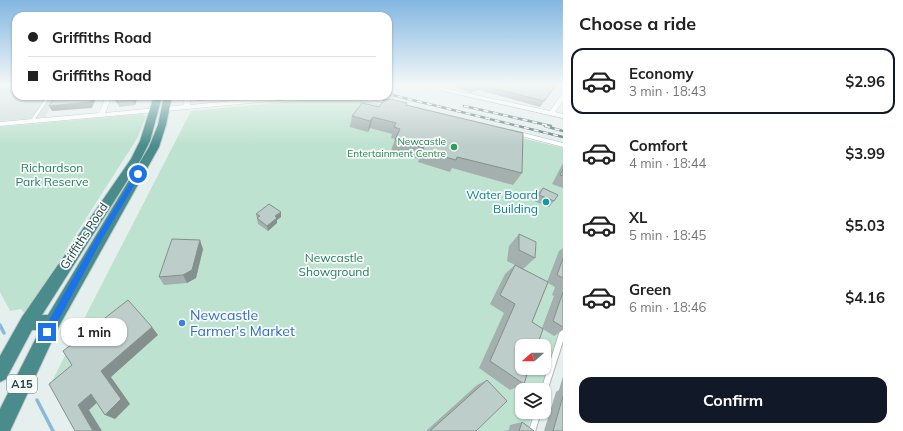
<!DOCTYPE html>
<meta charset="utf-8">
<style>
body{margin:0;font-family:Mulish,sans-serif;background:#f2f2f2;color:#222;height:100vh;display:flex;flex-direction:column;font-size:15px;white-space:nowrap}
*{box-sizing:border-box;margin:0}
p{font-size:13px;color:#767676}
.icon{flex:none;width:22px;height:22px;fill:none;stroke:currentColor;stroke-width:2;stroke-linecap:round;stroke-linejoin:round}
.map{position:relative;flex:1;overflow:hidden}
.side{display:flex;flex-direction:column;background:#fff;width:340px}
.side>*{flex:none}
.guide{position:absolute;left:12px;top:12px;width:380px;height:88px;border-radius:12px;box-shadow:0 1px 3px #0004;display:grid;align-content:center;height:88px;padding:0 16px;background:#fff}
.needle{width:26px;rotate:250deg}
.controls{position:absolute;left:515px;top:339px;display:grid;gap:8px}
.controls a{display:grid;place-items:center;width:36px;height:36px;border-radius:8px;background:#fff;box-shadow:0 1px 3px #0004;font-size:20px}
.end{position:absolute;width:18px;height:18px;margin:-9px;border:5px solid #1a73e8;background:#fff;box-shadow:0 0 0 2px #fff}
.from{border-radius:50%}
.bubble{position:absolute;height:28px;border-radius:12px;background:#fff;box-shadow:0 1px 3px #0004;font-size:13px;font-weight:700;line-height:28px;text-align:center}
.guide b{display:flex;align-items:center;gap:14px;height:38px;font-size:15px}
.guide b+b{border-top:1px solid #e0e0e0}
.guide i{width:10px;height:10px;background:#222}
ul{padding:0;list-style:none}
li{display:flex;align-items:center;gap:12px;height:66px;margin:0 8px 6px;padding:0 8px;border:2px solid transparent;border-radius:12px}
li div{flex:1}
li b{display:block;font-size:15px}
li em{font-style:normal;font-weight:700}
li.current{border-color:#111827}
li>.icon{width:36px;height:36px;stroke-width:1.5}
h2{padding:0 16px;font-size:18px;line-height:48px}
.action{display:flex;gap:8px;margin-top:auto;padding:8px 16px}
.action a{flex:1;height:46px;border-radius:12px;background:#111827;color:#fff;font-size:16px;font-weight:700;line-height:46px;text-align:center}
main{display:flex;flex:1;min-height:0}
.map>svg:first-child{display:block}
</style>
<main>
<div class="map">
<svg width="563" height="431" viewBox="0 0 563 431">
<rect width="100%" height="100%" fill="#e5efed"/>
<path fill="#d3dfde" d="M0,85H16V96H70L53,103L45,117L0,121Z"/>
<path fill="#bde2cf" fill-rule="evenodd" d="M346,96L563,148V318L540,390H522V412H533L527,431H80L51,383L191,111ZM522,346H544V368H522Z
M141,114L146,116L138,137L25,314L21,309L10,311L0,292V127Z"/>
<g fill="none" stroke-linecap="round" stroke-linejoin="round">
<path stroke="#8abad7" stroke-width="3.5" d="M0,325L4,333
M37,400L53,431"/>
<g stroke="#a7b8b6" stroke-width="4">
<path id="service-far1" d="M32,121L49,96"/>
</g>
<g stroke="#a7b8b6" stroke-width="8">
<path id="service" d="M544,391L563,331
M532,431L538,412"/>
</g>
<g stroke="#a7b8b6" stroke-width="1">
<path id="minor" d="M417,85H429L550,111L561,95L563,94V101L555,112L563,114V118Z
M106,96H112L105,113L155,108L158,110L155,112L0,126V122L99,113Z
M184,96H190V105L284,96H306L303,98L166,111L163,109L166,107L184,105Z
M360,96H370L397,104L394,106Z
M512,130L563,143V147L510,133L509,132Z"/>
</g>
<g stroke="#c1caca" stroke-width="2">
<path id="trunk" d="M154,96H162L150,141L141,159L42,315H48L149,147L158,125L164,96H172L166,125L159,147L58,328L10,431H0V409L40,330H32L6,379L0,382V356L22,317L131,159L140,141Z"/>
</g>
<use href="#service-far1" stroke="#fff" stroke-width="3"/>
<use href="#service" stroke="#fff" stroke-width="6"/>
<use href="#minor" fill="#fff" fill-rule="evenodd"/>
<use href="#trunk" fill="#4a8c8c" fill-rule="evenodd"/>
<g stroke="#5d7e7d" stroke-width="2.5">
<path id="rail" d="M388,94L563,137
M464,106L551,126
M545,126L563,131"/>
</g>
<use href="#rail" stroke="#f7fbfa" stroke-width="1.5" stroke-dasharray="5" stroke-linecap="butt"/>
</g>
<path fill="#a3b0ae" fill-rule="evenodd" d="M454,85H557L540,107L479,90L473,91L472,93L454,87Z
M138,96L135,105L119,107V105H118L115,100Z
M196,96H244V97L197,101Z
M406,105L522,173L513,185L452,168L450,172L418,162L419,159L391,151L395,139L391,138L392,134L370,128L368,132L350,127L352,116L379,107Z
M563,163V188L552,184Z
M543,188L554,201L549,207L534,201L537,194Z
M256,214L281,217L277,220V223L268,231L258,224Z
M519,234L535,258L523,269L547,282L559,251L563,248V330L554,336L543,329L524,384L510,390L479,368L504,313L490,304L505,274L515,265L507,261L509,246ZM548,283L555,287L552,295L554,296L542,328L532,322Z
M203,249L196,278L187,283L164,285L159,277Z
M563,376V431H544L556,392L559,390Z
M487,380L476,431H426L477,385Z
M522,422L534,431H503L509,430L510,425Z"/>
<path fill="#84908d" d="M92,96H97L92,108L52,111L49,106Z
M134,96H138L135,105L133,100Z
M373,117L370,128L368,132L370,121Z
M281,212V217L277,220V223L268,231L267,226L275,216Z
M200,240L203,249L196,278L187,283L183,275Z
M152,327L158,335L111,377L130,404L115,419L105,415L101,371Z
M91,394L101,399L89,410L102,431H93L78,405Z"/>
<path fill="#bdcdca" stroke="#84908d" d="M466,85H556L544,101L481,85L475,86L474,88Z
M66,96H92L90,102L49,106L54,98L66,97Z
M117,96H134L133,100L117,102L118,100H115Z
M391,99L407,103L406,105L523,133L522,173L457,157L456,160L422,151L424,148L395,140L400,129L394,127L396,123L373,117L370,121L352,116L362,103L379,107L384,100Z
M563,169V176L560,175Z
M543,188L558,195L554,201L539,195Z
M269,204L281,212L275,216L277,218L267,226L257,218L260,216L256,214Z
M519,234L536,242L535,258L519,250Z
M172,239L200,240L192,270L183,275L159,277Z
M563,258V278L557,275Z
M515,265L548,282L532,322L543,329L537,346H522V368H529L524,384L490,361L515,304L500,295Z
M563,292V327L553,321Z
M128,300L152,327L101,371L121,399L105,415L91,394L78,405L93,431H75L49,384L72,365L63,351Z
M487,380L507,401L476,431H430Z
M563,396V431H553Z
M522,422L534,431H519Z"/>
<linearGradient id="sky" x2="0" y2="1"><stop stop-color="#82b6e1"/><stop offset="0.58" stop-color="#f3f8f7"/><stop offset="1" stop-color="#f3f8f7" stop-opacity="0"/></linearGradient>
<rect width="563" height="146" fill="url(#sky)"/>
<path fill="#1a73e8" d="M136,173L141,174L101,241L50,336L47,337L44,336L43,332L44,329L96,238Z"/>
<circle fill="#2e9e5b" stroke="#f7fbfa" stroke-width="1.5" cx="454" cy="147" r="4"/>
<circle fill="#0f9aa8" stroke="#f7fbfa" stroke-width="1.5" cx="546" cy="202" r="4"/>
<circle fill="#3f7fe0" stroke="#f7fbfa" stroke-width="1.5" cx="182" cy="323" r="4"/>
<g text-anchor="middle" stroke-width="3.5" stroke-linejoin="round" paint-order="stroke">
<g font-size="10" fill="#27864d" stroke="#f7fbfa" text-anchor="end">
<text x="446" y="145">Newcastle<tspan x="446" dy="12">Entertainment Centre</tspan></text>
</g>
<rect fill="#f7fbfa" stroke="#627a79" stroke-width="1" x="7" y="375" width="30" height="18" rx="3"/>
<g font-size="11" font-weight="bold" fill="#224342">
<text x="22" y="388">A15</text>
</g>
<g font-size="12" fill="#297e5d" stroke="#f7fbfa">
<text x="52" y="172">Richardson<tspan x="52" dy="14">Park Reserve</tspan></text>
<text x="334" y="262">Newcastle<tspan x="334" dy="14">Showground</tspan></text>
</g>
<g font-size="12" fill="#0d838f" stroke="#f7fbfa" text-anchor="end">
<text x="538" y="199">Water Board<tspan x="538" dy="14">Building</tspan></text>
</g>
<g font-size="12" fill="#224342" stroke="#f7fbfa">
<text transform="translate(84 236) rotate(-57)" y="4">Griffiths Road</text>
</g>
<g font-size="14" fill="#366cbe" stroke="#f7fbfa" text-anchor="start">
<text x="190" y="320">Newcastle<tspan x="190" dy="16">Farmer's Market</tspan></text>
</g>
</g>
</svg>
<div class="controls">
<a><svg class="needle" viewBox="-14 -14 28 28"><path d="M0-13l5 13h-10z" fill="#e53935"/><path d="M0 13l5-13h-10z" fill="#767676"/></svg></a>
<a><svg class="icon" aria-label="layers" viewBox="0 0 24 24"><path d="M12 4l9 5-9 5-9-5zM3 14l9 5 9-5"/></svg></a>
</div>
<i class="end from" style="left:138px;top:174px"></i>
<i class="end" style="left:47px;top:332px"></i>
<div class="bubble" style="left:61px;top:318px;width:66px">1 min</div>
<div class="guide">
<b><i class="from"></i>Griffiths Road</b>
<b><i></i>Griffiths Road</b>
</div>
</div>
<section class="side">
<h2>Choose a ride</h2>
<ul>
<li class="current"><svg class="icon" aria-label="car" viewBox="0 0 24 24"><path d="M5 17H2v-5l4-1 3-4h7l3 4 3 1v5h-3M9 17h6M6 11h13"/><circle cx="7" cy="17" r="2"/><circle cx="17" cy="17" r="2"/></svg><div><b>Economy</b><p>3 min · 18:43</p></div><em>$2.96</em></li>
<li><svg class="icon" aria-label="car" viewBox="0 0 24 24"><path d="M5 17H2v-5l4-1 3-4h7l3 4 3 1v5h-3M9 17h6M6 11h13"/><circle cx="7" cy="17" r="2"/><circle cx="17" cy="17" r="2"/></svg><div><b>Comfort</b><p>4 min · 18:44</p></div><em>$3.99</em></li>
<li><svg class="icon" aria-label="car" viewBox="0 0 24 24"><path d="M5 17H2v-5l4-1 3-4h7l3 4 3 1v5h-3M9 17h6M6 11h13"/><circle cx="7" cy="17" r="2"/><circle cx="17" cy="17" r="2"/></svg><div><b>XL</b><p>5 min · 18:45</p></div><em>$5.03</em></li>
<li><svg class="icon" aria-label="car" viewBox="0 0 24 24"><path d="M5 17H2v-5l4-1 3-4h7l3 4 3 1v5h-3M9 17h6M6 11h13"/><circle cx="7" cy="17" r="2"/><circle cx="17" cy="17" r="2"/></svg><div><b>Green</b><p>6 min · 18:46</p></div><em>$4.16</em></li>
</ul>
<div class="action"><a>Confirm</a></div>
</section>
</main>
